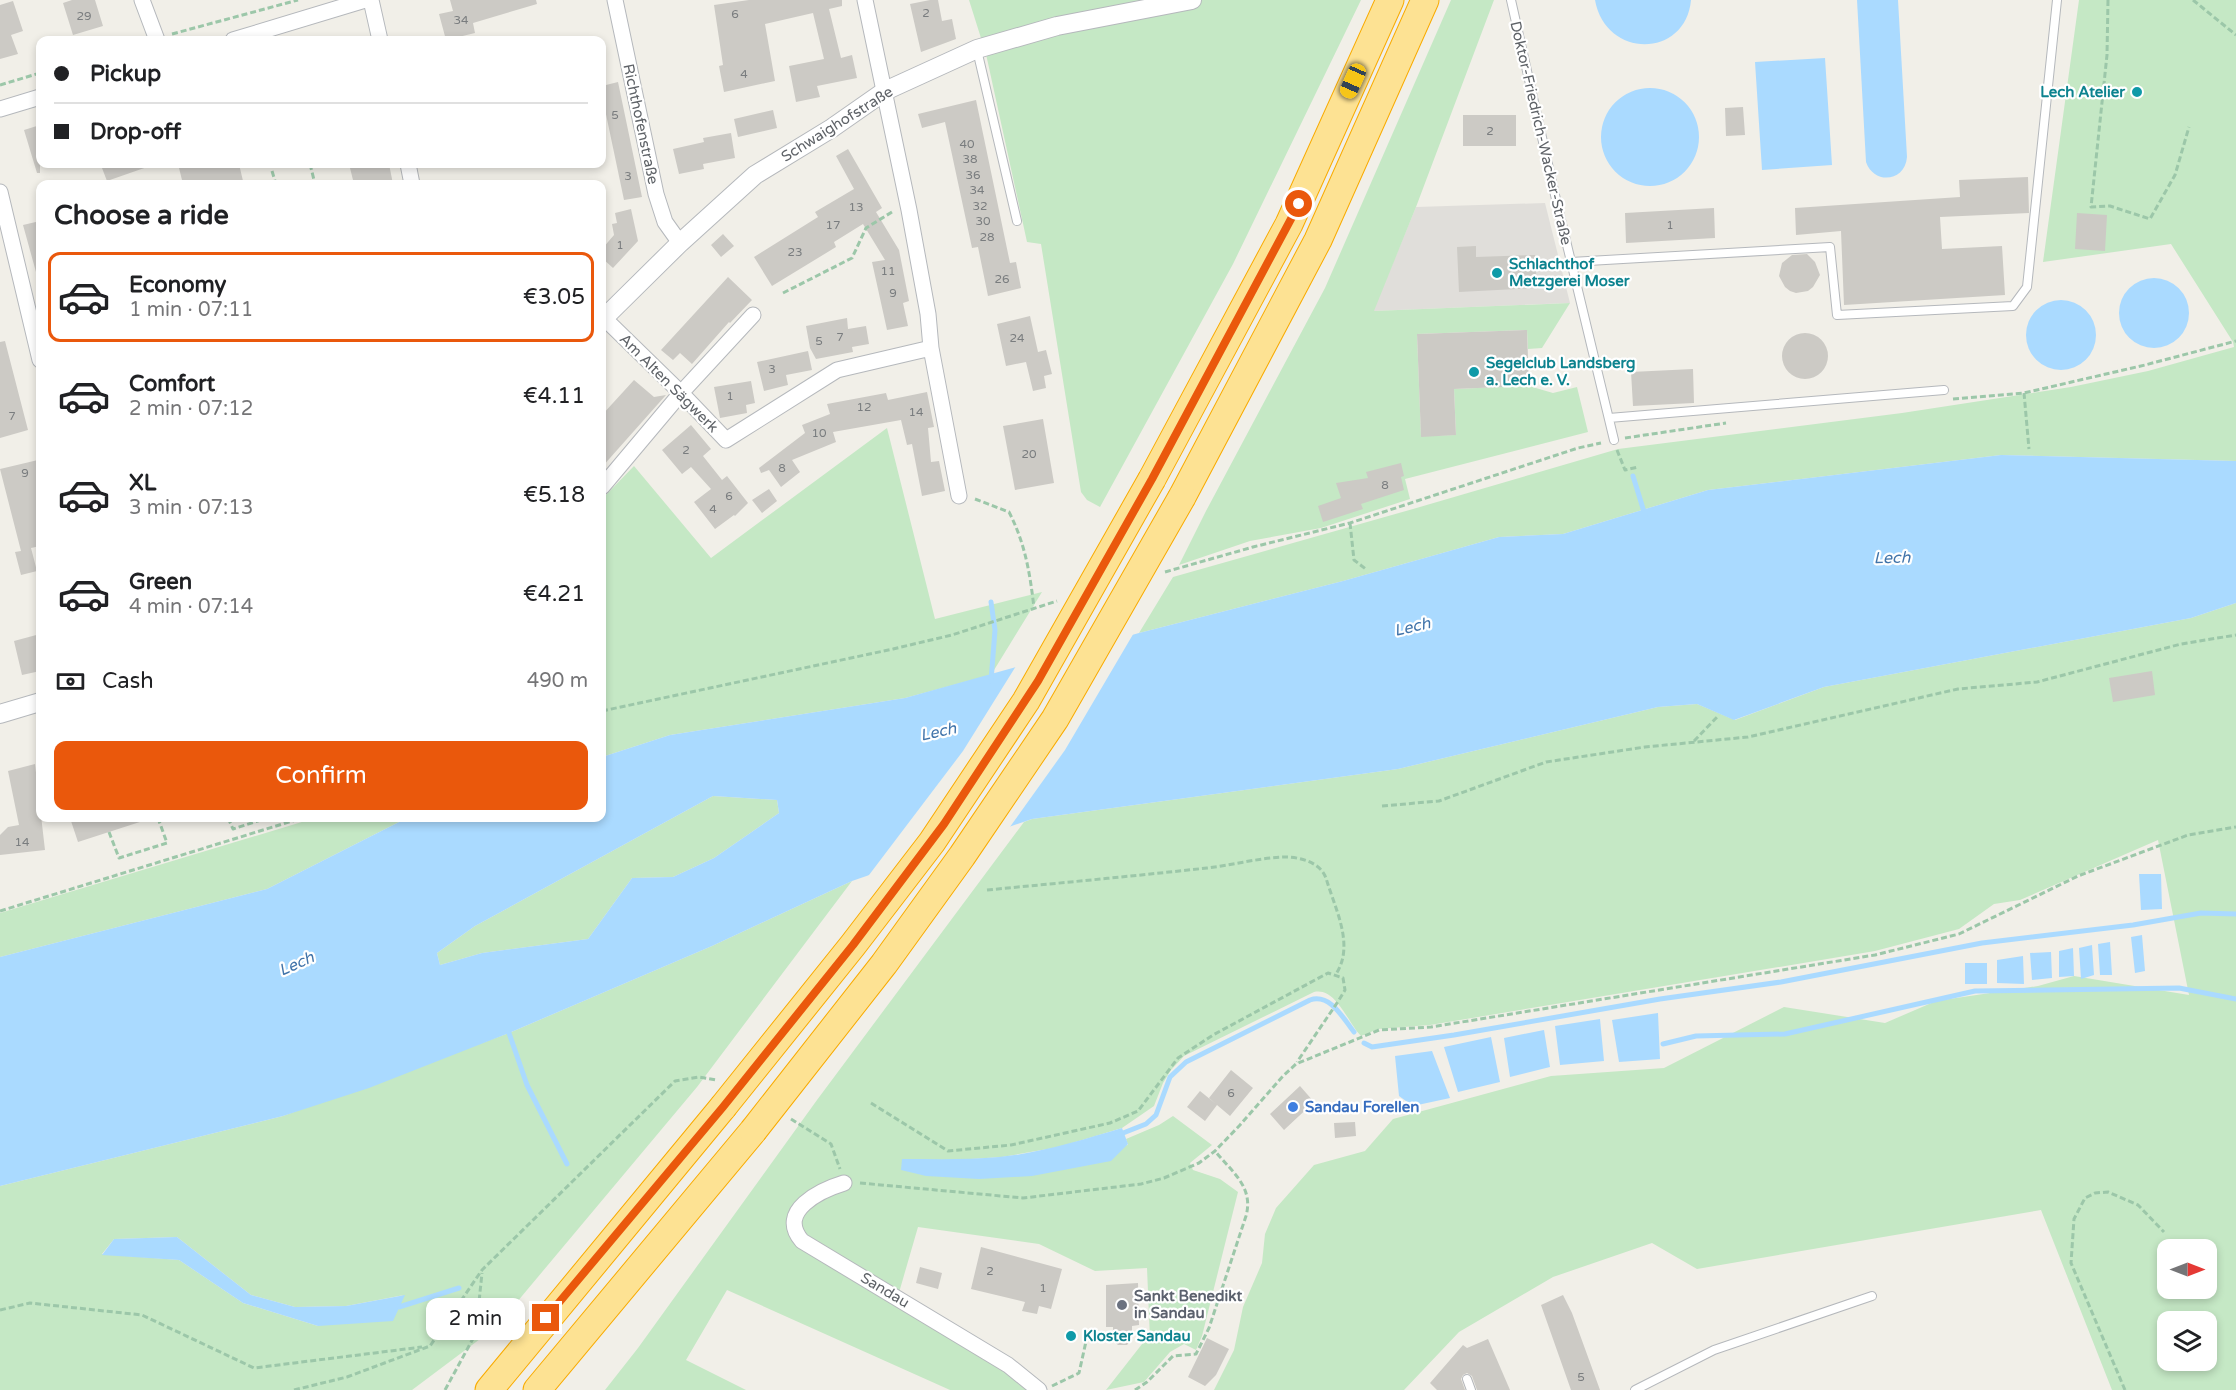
<!DOCTYPE html>
<meta charset="utf-8">
<style>
body{margin:0;font-family:"Varela Round",sans-serif;background:#f2f2f2;color:#202124;height:100vh;display:flex;flex-direction:column;font-size:22px;white-space:nowrap}
*{box-sizing:border-box;margin:0}
p{font-size:20px;color:#757577}
.icon{flex:none;width:33px;height:33px;fill:none;stroke:currentColor;stroke-width:2;stroke-linecap:round;stroke-linejoin:round}
.map{position:relative;flex:1;overflow:hidden}
.details{position:absolute;left:36px;top:180px;width:570px;height:642px;display:flex;flex-direction:column;background:#fff;border-radius:12px;box-shadow:0 3px 9px #0003}
.details>*{flex:none}
.top-card{position:absolute;left:36px;top:36px;width:570px;height:132px;border-radius:12px;box-shadow:0 3px 9px #0003;display:grid;align-content:center;height:132px;padding:0 18px;background:#fff}
.needle{width:39px;rotate:90deg}
.buttons{position:absolute;left:2157px;top:1239px;display:grid;gap:12px}
.buttons a{display:grid;place-items:center;width:60px;height:60px;border-radius:12px;background:#fff;box-shadow:0 3px 9px #0003;font-size:30px}
.end{position:absolute;width:27px;height:27px;margin:-14px;border:8px solid #ea580c;background:#fff;box-shadow:0 0 0 3px #fff}
.from{border-radius:50%}
.bubble{position:absolute;height:42px;border-radius:12px;background:#fff;box-shadow:0 3px 9px #0003;font-size:20px;font-weight:600;line-height:42px;text-align:center}
.car{position:absolute;width:18px;height:36px;margin:-18px -9px;border-radius:8px;box-shadow:0 0 4px 2px #0007;background:linear-gradient(#f5c518 24%,#345 0 40%,#f5c518 0 76%,#345 0 86%,#f5c518 0)}
.top-card b{display:flex;align-items:center;gap:21px;height:57px;font-size:22px}
.top-card b+b{border-top:2px solid #e0e0e0}
.top-card i{width:15px;height:15px;background:#202124}
ul{padding:0;list-style:none}
li{display:flex;align-items:center;gap:18px;height:90px;margin:0 12px 9px;padding:0 6px;border:3px solid transparent;border-radius:12px}
li div{flex:1}
li b{display:block;font-size:22px}
li em{font-style:normal;font-weight:600}
li.selected{border-color:#ea580c}
li>.icon{width:54px;height:54px;stroke-width:1.5}
h2{padding:0 18px;font-size:27px;line-height:72px}
.pay{display:flex;align-items:center;gap:15px;height:66px;padding:0 18px;font-size:22px}
.pay p{margin-inline-start:auto}
.button{display:flex;gap:12px;margin-top:auto;padding:12px 18px}
.button a{flex:1;height:69px;border-radius:12px;background:#ea580c;color:#fff;font-size:24px;font-weight:600;line-height:69px;text-align:center}
.map>svg:first-child{display:block}
</style>
<div class="map">
<svg width="2236" height="1390" viewBox="0 0 2236 1390">
<rect width="100%" height="100%" fill="#f1efe8"/>
<path fill="#e0deda" d="M1545,203L1570,303L1373,311L1416,207Z"/>
<path fill="#c5e8c5" fill-rule="evenodd" d="M969,0H1361L1233,264L1100,507L1087,500L1081,492L1041,244L1027,242L986,54Z
M1451,0H1494L1416,207L1374,311L1570,303L1542,348L1528,349L1527,330L1417,334L1421,436L1456,435L1454,389L1529,386L1553,393L1577,387L1588,432L1405,479L1410,499L1321,528L1250,541L1179,565L1206,511L1325,288Z
M2079,0H2236V461L2001,455L1708,490L1563,534L1499,537L1343,581L1139,633L1173,577L1413,509L1618,449L1902,413L2071,387L2148,371L2234,347L2233,342L2171,244L2043,262Z
M887,428L935,619L1042,592L991,675L905,698L670,735L602,757V499L634,466L711,558Z
M2236,603V1390H2112L2041,1210L1697,1269L1652,1243L1553,1277L1459,1332L1404,1390H1214L1234,1350L1243,1307L1262,1263L1265,1234L1276,1208L1314,1165L1365,1151L1393,1119L1551,1076L1664,1068L1784,1007L1885,1023L1936,1001L2038,986L2074,976L2189,995L2158,840L2020,900L1994,904L1959,929L1875,951L1430,1025L1378,1029L1361,1036C1348,1023 1336,987 1314,992L1184,1056L1171,1070L1163,1083L1154,1106L1122,1128L1059,1147L1002,1157L955,1160L901,1170L1128,1145L1126,1139L1159,1125L1173,1116L1212,1145L1190,1163L1193,1170L1220,1179L1238,1192L1202,1336L1196,1350L1184,1344L1170,1352L1144,1382L1106,1390L1146,1339H1150L1147,1268L1095,1271L1039,1244L918,1227L896,1303L982,1358L1007,1371L1032,1390H950L727,1290L686,1360L746,1390H605L638,1348L817,1100L1024,822L1032,819L1398,769L1658,707L1697,704L1735,720L1824,687L2191,618ZM2168,1250H2206V1288H2168ZM2168,1322H2206V1360H2168Z
M713,796L777,800L779,813L714,858L673,877L632,878L588,939L482,953L440,965L437,953L475,926Z
M315,818H407L267,889L0,957V913Z
M852,881L697,1087L496,1327L412,1390H0V1186L283,1116L509,1033L712,946ZM177,1237L251,1295L295,1307L346,1306L404,1295L318,1326L243,1303L179,1260L102,1254L114,1239Z"/>
<path fill="#aadaff" fill-rule="evenodd" d="M1595,0H1691C1686,58 1606,60 1595,0Z
M1857,0H1898L1907,157C1905,182 1874,185 1866,162Z
M1825,58L1832,165L1762,170L1755,62Z
M1601 137a49 49 0 1 1 98 0a49 49 0 1 1-98 0Z
M2119 313a35 35 0 1 1 70 0a35 35 0 1 1-70 0Z
M2026 335a35 35 0 1 1 70 0a35 35 0 1 1-70 0Z
M2001,455L2236,461V603L2191,618L1824,687L1734,720L1697,704L1658,707L1398,769L1032,819L852,881L712,946L509,1033L369,1088L283,1116L0,1186V957L267,889L407,818H602V757L670,735L905,698L1139,633L1343,581L1499,537L1563,534L1708,490ZM713,796L777,800L779,813L714,858L673,877L632,878L588,939L482,953L440,965L437,953L475,926Z
M2139,874H2161L2162,909L2141,910Z
M2142,935L2145,971L2135,973L2131,937Z
M2110,942L2112,975H2100L2098,944Z
M2092,945L2094,975L2081,979L2079,948Z
M2073,948L2074,976L2059,977V951Z
M2051,952L2052,978L2032,980L2030,953Z
M2023,956L2024,984L1997,983V960Z
M1965,963H1987V984H1965Z
M1658,1013L1660,1059L1619,1062L1612,1020Z
M1600,1019L1604,1061L1560,1065L1555,1026Z
M1544,1030L1550,1067L1510,1077L1504,1038Z
M1491,1037L1500,1082L1458,1092L1444,1047Z
M1432,1051L1450,1098L1413,1106L1399,1096L1395,1056Z
M1122,1128L1128,1144L1111,1161L1032,1176L979,1179L926,1176L901,1170L902,1159C935,1159 967,1160 999,1157C1041,1153 1081,1140 1122,1128Z
M177,1237L251,1295L295,1307L346,1306L405,1295L393,1321L318,1326L243,1303L179,1260L102,1255L114,1239Z"/>
<path fill="#f1efe8" d="M1135,631L1065,750L1007,831L866,879L963,751L1016,666Z"/>
<g fill="none" stroke-linecap="round" stroke-linejoin="round">
<path stroke="#aadaff" stroke-width="5" d="M1633,476L1645,515
M991,602L995,630L991,681
M509,1033L527,1085L567,1164
M1364,1043L1372,1047L1454,1035L1660,999L1781,982L1982,943L2133,925L2201,913L2236,914
M1663,1044L1696,1036L1785,1034L1975,991L2179,988L2236,999
M1118,1135L1146,1124L1156,1115L1170,1077L1186,1062L1310,1000C1330,993 1343,1018 1354,1032
M399,1307L459,1288"/>
</g>
<path fill="#cccac5" d="M72,0H95L103,26L73,35L63,3Z
M450,0H536L537,4L473,23L475,33L446,40L439,14L453,11Z
M749,0H842V6L829,9L841,58L852,55L857,78L817,86L820,97L796,102L789,66L824,59L813,13L765,24L775,81L724,92L719,66L723,65L714,5Z
M930,0H938L942,21L952,19L956,39L921,52L910,4Z
M13,1L23,31L11,35L18,54L0,59V5Z
M618,82L642,197L624,200L603,100H602V86Z
M976,100L1010,263L1016,262L1021,288L988,296L978,247L972,248L945,122L922,128L918,114Z
M1743,107L1745,135L1726,136L1725,108Z
M773,110L777,128L738,137L734,119Z
M1463,115H1516V146H1463Z
M40,125V173H37L24,130Z
M731,133L735,158L703,164L704,169L679,174L673,149L704,142L703,138Z
M848,149L882,208L876,212L899,250L909,301L903,303L908,326L887,330L872,262L885,260L863,224L834,242L836,247L772,286L754,257L818,217L815,212L854,189L836,156Z
M114,164H149L150,166L107,181L102,168Z
M178,164H239L243,181H241L242,184H183Z
M349,164H389L393,184H354Z
M2028,177L2029,213L1940,217L1942,249L2002,246L2005,295L1844,305L1841,231L1796,235L1795,208L1960,197L1959,180Z
M1714,208L1715,238L1626,243L1625,213Z
M631,209L638,241L613,268L602,258V249L614,235L612,224L617,223L615,213Z
M2077,213L2107,215L2105,251L2075,249Z
M40,221V271L36,272L23,225Z
M723,234L734,246L721,257L711,245Z
M1476,246V257L1535,255L1537,288L1459,292L1457,247Z
M1807,254L1815,262L1820,275L1813,287L1808,291L1796,293L1790,291L1785,287L1779,276L1782,263L1792,255Z
M728,277L752,300L730,323L729,322L692,364L680,353L673,360L661,350Z
M1030,316L1038,352L1046,350L1052,374L1044,376L1046,388L1033,391L1026,362L1006,366L997,324Z
M847,318L848,329L866,326L869,344L852,347L853,352L816,359L810,348L806,326Z
M1527,330L1529,386L1454,389L1456,435L1421,437L1417,334Z
M1782 356a23 23 0 1 1 46 0a23 23 0 1 1-46 0Z
M5,341L28,430L0,438V342Z
M808,351L812,370L786,375L788,385L764,391L757,362Z
M1693,369L1694,403L1633,406L1631,372Z
M634,380L654,397L666,395L602,467V415Z
M751,381L755,403L746,405L747,413L720,418L714,387Z
M927,392L934,427L928,428L931,462L939,461L945,491L922,496L912,444L907,445L901,420L833,432L836,442L792,460L800,472L781,487L769,470L761,473L759,468L805,433L802,425L830,414L827,404L886,393L888,400Z
M1043,419L1054,483L1015,490L1003,426Z
M691,425L711,449L703,456L722,480L727,476L748,503L735,516L734,515L715,529L694,502L711,489L691,467L682,474L662,450Z
M38,460L40,470V546L31,548L37,571L21,575L15,552L21,551L0,469Z
M1401,463L1404,476L1401,477L1404,490L1361,504L1363,509L1323,522L1318,506L1341,498L1336,483L1368,478L1366,472Z
M769,489L777,501L762,513L752,500Z
M40,634V671L22,675L14,641Z
M2152,671L2155,695L2113,702L2109,678Z
M35,764L45,850L0,855V835L8,827L19,825L8,771Z
M70,818H145L146,820L78,842Z
M1231,1070L1253,1088L1230,1116L1217,1105L1205,1121L1187,1107L1200,1091L1216,1104L1209,1098Z
M1300,1086L1314,1102L1284,1130L1270,1114Z
M1355,1122L1356,1136L1335,1138L1334,1123Z
M981,1247L1062,1269L1051,1309L1039,1306L1037,1314L1022,1311L1025,1302L971,1289Z
M920,1267L942,1273L938,1289L916,1283Z
M1138,1283L1139,1325L1132,1326V1339L1127,1345H1118L1113,1340V1327H1106V1285Z
M1563,1295L1572,1313L1600,1390H1571L1541,1305Z
M1207,1338L1229,1349L1216,1375L1205,1386L1188,1377Z
M1488,1339L1510,1390H1477L1472,1376L1467,1373L1463,1375L1461,1379L1465,1390H1437L1430,1383L1463,1345L1467,1348Z"/>
<g fill="none" stroke-linecap="round" stroke-linejoin="round">
<g stroke="#b5b8bc" stroke-width="10">
<path id="service" d="M1511,0L1555,195L1614,440
M977,50L1017,221
M1571,262L1830,247L1837,315L2013,306L2027,287L2057,0
M1609,418L1944,390
M1467,1379L1471,1390
M1635,1390L1714,1350L1872,1296"/>
</g>
<g stroke="#b5b8bc" stroke-width="17">
<path id="minor" d="M142,0L157,40
M371,0L380,40
M615,0L656,194L665,222L680,243
M865,0L909,210L928,314L931,348L959,496
M233,40L365,0
M0,109L40,97
M408,164L412,184
M0,192L40,360
M604,318L681,393L726,440L837,370L931,348
M602,487L681,393L753,315
M844,1183C821,1190 776,1211 802,1241L1008,1365L1039,1390"/>
</g>
<g stroke="#b5b8bc" stroke-width="20">
<path id="tertiary" d="M602,320L680,243L755,175L832,128L885,91L977,49L1057,26L1192,0
M0,714L40,702"/>
</g>
<g stroke="#f9ab00" stroke-width="29">
<path id="motorway" d="M1152,479L1289,224L1390,0
M1182,497L1318,240L1425,0
M489,1390L723,1107
M537,1390L753,1131"/>
</g>
<path stroke="#9cc7a9" stroke-width="3" stroke-dasharray="6 3" stroke-linecap="butt" d="M2108,0L2107,55L2091,207L2110,206L2150,219L2175,175L2189,127
M2193,0L2236,35
M172,34L298,0
M0,85L40,73
M310,164L315,184
M272,171L276,184
M783,293L852,258L866,228L892,212
M2024,393L2029,449
M1953,399L2024,393L2145,365L2236,341
M1625,438L1726,423
M1617,450L1625,470L1638,467
M975,499L1009,512C1025,543 1030,573 1034,608
M1350,523L1354,560L1367,570
M1165,572L1253,547L1350,523L1578,448L1601,443
M602,711L893,649L952,635L1057,601
M1694,741L1719,715
M39,769H40
M1382,806L1439,801L1546,762L1645,747L1748,737L1958,689L2037,682L2181,644L2236,635
M228,818L233,829L267,818
M109,832L119,858L167,843L158,818
M987,890C1060,883 1134,876 1207,868C1232,865 1259,858 1284,857C1300,857 1320,862 1326,878C1335,909 1355,945 1336,974
M0,911L302,818
M871,1103L948,1151L1011,1145L1110,1123L1138,1111L1178,1058L1213,1035L1328,973L1343,978L1345,990L1339,1000L1297,1062
M791,1119L831,1144L840,1169
M860,1183L1023,1198L1141,1184L1164,1178L1199,1163L1215,1151L1240,1125L1283,1076L1296,1064L1379,1030L1431,1027L1875,955L1959,934L2078,876L2188,835L2236,827
M0,1310L30,1303L142,1315L254,1368L422,1347
M1052,1386L1079,1373L1087,1337
M294,1390L347,1377L430,1346L482,1270L675,1081L699,1077L716,1080
M445,1390L482,1322L479,1302L482,1273
M1135,1390L1147,1382L1173,1356L1196,1354L1209,1328L1246,1216C1254,1187 1232,1172 1215,1151
M2125,1390L2071,1263L2074,1219L2085,1198L2095,1193L2108,1192L2138,1205L2164,1232"/>
<use href="#service" stroke="#fff" stroke-width="8"/>
<use href="#minor" stroke="#fff" stroke-width="15"/>
<use href="#tertiary" stroke="#fff" stroke-width="18"/>
<use href="#motorway" stroke="#fde293" stroke-width="27"/>
<g stroke="#f9ab00" stroke-width="29" stroke-linecap="butt">
<path id="motorway-bridge" d="M723,1107L853,945L932,842L1026,701L1152,479
M753,1131L884,964L962,856L1055,719L1182,497"/>
</g>
<use href="#motorway-bridge" stroke="#fde293" stroke-width="27"/>
</g>
<g fill="none" stroke-linecap="round" stroke-linejoin="round">
<path stroke="#ea580c" stroke-width="8" d="M546,1318L723,1107L853,945L944,824L1038,681L1152,479L1299,204"/>
</g>
<g fill="#0f9aa8" stroke="#fff" stroke-width="2">
<circle cx="2137" cy="92" r="6"/>
<circle cx="1497" cy="273" r="6"/>
<circle cx="1474" cy="372" r="6"/>
<circle cx="1071" cy="1336" r="6"/>
</g>
<circle fill="#3f7fe0" stroke="#fff" stroke-width="2" cx="1293" cy="1107" r="6"/>
<circle fill="#6b7280" stroke="#fff" stroke-width="2" cx="1122" cy="1305" r="6"/>
<g text-anchor="middle" stroke-width="4.5" stroke-linejoin="round" paint-order="stroke">
<g font-size="12" fill="#7a7d7f">
<text x="926" y="17">2</text>
<text x="735" y="18">6</text>
<text x="84" y="20">29</text>
<text x="461" y="24">34</text>
<text x="744" y="78">4</text>
<text x="615" y="119">5</text>
<text x="1490" y="135">2</text>
<text x="967" y="148">40</text>
<text x="970" y="163">38</text>
<text x="973" y="179">36</text>
<text x="628" y="180">3</text>
<text x="977" y="194">34</text>
<text x="980" y="210">32</text>
<text x="856" y="211">13</text>
<text x="983" y="225">30</text>
<text x="833" y="229">17</text>
<text x="1670" y="229">1</text>
<text x="987" y="241">28</text>
<text x="620" y="249">1</text>
<text x="795" y="256">23</text>
<text x="888" y="275">11</text>
<text x="1002" y="283">26</text>
<text x="893" y="297">9</text>
<text x="840" y="341">7</text>
<text x="1017" y="342">24</text>
<text x="819" y="345">5</text>
<text x="772" y="373">3</text>
<text x="730" y="400">1</text>
<text x="864" y="411">12</text>
<text x="916" y="416">14</text>
<text x="12" y="420">7</text>
<text x="819" y="437">10</text>
<text x="686" y="454">2</text>
<text x="1029" y="458">20</text>
<text x="782" y="472">8</text>
<text x="25" y="477">9</text>
<text x="1385" y="489">8</text>
<text x="729" y="500">6</text>
<text x="713" y="513">4</text>
<text x="22" y="846">14</text>
<text x="1231" y="1097">6</text>
<text x="990" y="1275">2</text>
<text x="1043" y="1292">1</text>
<text x="1581" y="1381">5</text>
</g>
<g font-size="15" font-weight="bold" fill="#0d838f" stroke="#fff" text-anchor="start">
<text x="2125" y="97" text-anchor="end">Lech Atelier</text>
<text x="1509" y="269">Schlachthof<tspan x="1509" dy="17">Metzgerei Moser</tspan></text>
<text x="1486" y="368">Segelclub Landsberg<tspan x="1486" dy="17">a. Lech e. V.</tspan></text>
<text x="1083" y="1341">Kloster Sandau</text>
</g>
<g font-size="15" fill="#5f6368" stroke="#fff">
<text transform="translate(641 124) rotate(78)" y="5">Richthofenstraße</text>
<text transform="translate(837 124) rotate(-32)" y="5">Schwaighofstraße</text>
<text transform="translate(1541 133) rotate(77)" y="5">Doktor-Friedrich-Wacker-Straße</text>
<text transform="translate(669 383) rotate(45)" y="5">Am Alten Sägwerk</text>
<text transform="translate(885 1290) rotate(31)" y="5">Sandau</text>
</g>
<g font-size="15" font-weight="bold" fill="#366cbe" stroke="#fff" text-anchor="start">
<text x="1305" y="1112">Sandau Forellen</text>
</g>
<g font-size="15" font-weight="bold" fill="#5b616d" stroke="#fff" text-anchor="start">
<text x="1134" y="1301">Sankt Benedikt<tspan x="1134" dy="17">in Sandau</tspan></text>
</g>
<g font-size="16" font-style="italic" fill="#4174aa" stroke="#fff">
<text transform="translate(1892 557) rotate(-1)" y="6">Lech</text>
<text transform="translate(1412 626) rotate(-13)" y="6">Lech</text>
<text transform="translate(938 731) rotate(-12)" y="6">Lech</text>
<text transform="translate(296 963) rotate(-24)" y="6">Lech</text>
</g>
</g>
</svg>
<div class="buttons">
<a><svg class="needle" viewBox="-14 -14 28 28"><path d="M0-13l5 13h-10z" fill="#e53935"/><path d="M0 13l5-13h-10z" fill="#757577"/></svg></a>
<a><svg class="icon" aria-label="layers" viewBox="0 0 24 24"><path d="M12 4l9 5-9 5-9-5zM3 14l9 5 9-5"/></svg></a>
</div>
<i class="end from" style="left:1299px;top:204px"></i>
<i class="end" style="left:546px;top:1318px"></i>
<div class="bubble" style="left:426px;top:1298px;width:99px">2 min</div>
<i class="car" style="left:1353px;top:81px;rotate:204deg"></i>
<div class="top-card">
<b><i class="from"></i>Pickup</b>
<b><i></i>Drop-off</b>
</div>
<section class="details">
<h2>Choose a ride</h2>
<ul>
<li class="selected"><svg class="icon" aria-label="car" viewBox="0 0 24 24"><path d="M5 17H2v-5l4-1 3-4h7l3 4 3 1v5h-3M9 17h6M6 11h13"/><circle cx="7" cy="17" r="2"/><circle cx="17" cy="17" r="2"/></svg><div><b>Economy</b><p>1 min · 07:11</p></div><em>€3.05</em></li>
<li><svg class="icon" aria-label="car" viewBox="0 0 24 24"><path d="M5 17H2v-5l4-1 3-4h7l3 4 3 1v5h-3M9 17h6M6 11h13"/><circle cx="7" cy="17" r="2"/><circle cx="17" cy="17" r="2"/></svg><div><b>Comfort</b><p>2 min · 07:12</p></div><em>€4.11</em></li>
<li><svg class="icon" aria-label="car" viewBox="0 0 24 24"><path d="M5 17H2v-5l4-1 3-4h7l3 4 3 1v5h-3M9 17h6M6 11h13"/><circle cx="7" cy="17" r="2"/><circle cx="17" cy="17" r="2"/></svg><div><b>XL</b><p>3 min · 07:13</p></div><em>€5.18</em></li>
<li><svg class="icon" aria-label="car" viewBox="0 0 24 24"><path d="M5 17H2v-5l4-1 3-4h7l3 4 3 1v5h-3M9 17h6M6 11h13"/><circle cx="7" cy="17" r="2"/><circle cx="17" cy="17" r="2"/></svg><div><b>Green</b><p>4 min · 07:14</p></div><em>€4.21</em></li>
</ul>
<div class="pay"><svg class="icon" aria-label="cash" viewBox="0 0 24 24"><path d="M3 7h18v10H3z"/><circle cx="12" cy="12" r="2"/></svg>Cash<p>490 m</p></div>
<div class="button"><a>Confirm</a></div>
</section>
</div>
